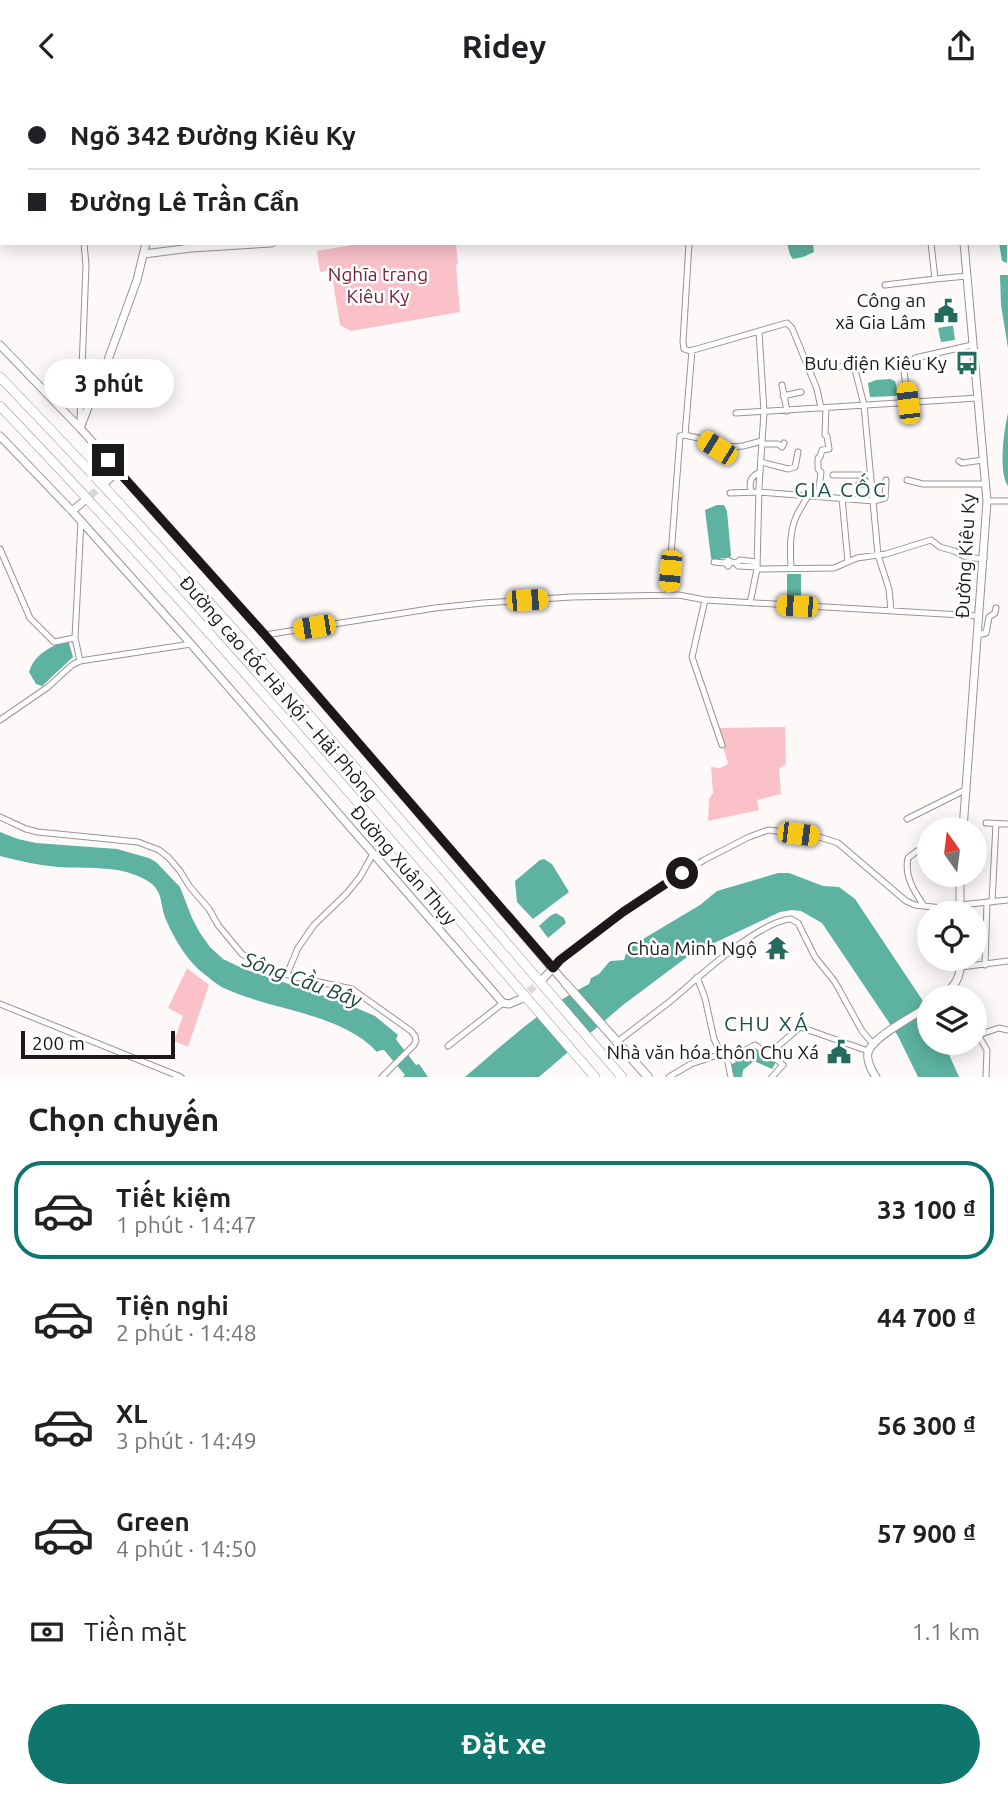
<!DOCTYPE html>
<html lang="vi">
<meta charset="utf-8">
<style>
body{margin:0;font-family:Ubuntu,sans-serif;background:#f2f2f2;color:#202124;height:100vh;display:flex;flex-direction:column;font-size:26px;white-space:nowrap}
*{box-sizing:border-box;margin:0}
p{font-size:23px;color:#757577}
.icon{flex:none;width:38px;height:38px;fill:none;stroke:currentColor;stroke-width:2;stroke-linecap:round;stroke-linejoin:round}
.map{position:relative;height:986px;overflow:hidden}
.side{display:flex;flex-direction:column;background:#fff;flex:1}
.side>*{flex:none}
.guide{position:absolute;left:0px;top:0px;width:1008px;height:154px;box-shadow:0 4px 18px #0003;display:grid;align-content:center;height:154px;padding:0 28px;background:#fff}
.needle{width:46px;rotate:346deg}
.fabs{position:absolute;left:917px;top:726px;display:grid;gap:14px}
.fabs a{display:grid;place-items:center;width:70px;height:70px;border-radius:50%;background:#fff;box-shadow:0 4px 18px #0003;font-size:35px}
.scale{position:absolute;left:21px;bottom:18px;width:154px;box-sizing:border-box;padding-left:7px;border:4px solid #1c1718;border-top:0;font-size:19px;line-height:24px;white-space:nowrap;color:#1c1718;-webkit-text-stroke:5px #fff;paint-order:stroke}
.end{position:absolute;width:32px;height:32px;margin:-16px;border:9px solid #1c1718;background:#fff;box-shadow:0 0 0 4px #fff}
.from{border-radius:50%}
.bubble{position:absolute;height:49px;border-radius:24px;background:#fff;box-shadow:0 4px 18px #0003;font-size:23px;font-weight:700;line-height:49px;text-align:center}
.car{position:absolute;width:21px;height:42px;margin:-21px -10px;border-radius:9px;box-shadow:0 0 5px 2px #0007;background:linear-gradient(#f5c518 24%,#345 0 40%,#f5c518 0 76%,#345 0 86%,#f5c518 0)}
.guide b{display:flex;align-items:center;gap:24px;height:66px;font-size:26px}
.guide b+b{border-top:2px solid #e0e0e0}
.guide i{width:18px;height:18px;background:#202124}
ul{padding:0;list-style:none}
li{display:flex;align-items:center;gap:21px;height:98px;margin:0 14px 10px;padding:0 14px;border:4px solid transparent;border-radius:28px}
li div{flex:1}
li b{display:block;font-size:26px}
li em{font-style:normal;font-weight:700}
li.current{border-color:#0f766e}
li>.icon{width:63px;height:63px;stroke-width:1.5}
h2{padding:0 28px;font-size:32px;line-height:84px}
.pay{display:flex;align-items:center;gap:18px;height:77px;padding:0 28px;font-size:26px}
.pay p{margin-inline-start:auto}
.primary-button{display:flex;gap:14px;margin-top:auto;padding:14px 28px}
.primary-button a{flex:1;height:80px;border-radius:42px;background:#0f766e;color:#fff;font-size:28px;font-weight:700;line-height:80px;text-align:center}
header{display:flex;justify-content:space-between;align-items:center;height:91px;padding:0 28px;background:#fff;font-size:32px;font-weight:700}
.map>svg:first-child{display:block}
</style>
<header><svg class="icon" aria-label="back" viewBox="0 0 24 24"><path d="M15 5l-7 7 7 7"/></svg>Ridey<svg class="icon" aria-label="share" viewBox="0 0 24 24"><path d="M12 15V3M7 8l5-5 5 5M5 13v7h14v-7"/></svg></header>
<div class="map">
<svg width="1008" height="986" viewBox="0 0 1008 986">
<rect width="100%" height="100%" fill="#fef9f9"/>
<path fill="#fac1c9" d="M364,152H456L458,173L456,174L460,221L351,240L340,234L331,179L320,181L317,160Z
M785,636L786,673L779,678L781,703L757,709L759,719L708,730L709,708L713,702L711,676L720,677L728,673L718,637Z
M187,877L209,894L188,956L174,950L183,925L168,917Z"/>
<path fill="#5db2a1" d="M1006,10H1008L1007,172L1002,170L999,152H1006Z
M787,152H813L814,161L803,166L793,168L790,164Z
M1000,184H1008V257L1001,214Z
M950,235H953L955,249L941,251L938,237Z
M890,288L895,290L898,302L896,305L870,306L868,292L876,289Z
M1008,322V395C998,381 1004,339 1008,322Z
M717,414H724L727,420L731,464L730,466L713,469L711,467L705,419Z
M787,483H801V511H787Z
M61,552H69L73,566L42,595L36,593L29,581C33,566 47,557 61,552Z
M0,741L18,748L36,752L117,758L149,767L156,771L180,796L192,827L200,842L210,856L223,868L244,878L345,912L375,925L398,944L396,948L398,951L416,974L419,973L428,986H403L405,984L384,959H381L377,961C341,922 274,920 226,898C218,895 211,888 204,883C188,871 175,849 167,831C158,812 166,798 142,787C117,774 86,778 58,776C38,774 19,770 0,765Z
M544,768L552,773L569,801L533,828L517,811L515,790L540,769Z
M778,782H789L823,795L839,796L855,808L929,919V952H944L959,986H918L898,945L822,832L801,820L792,819L780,821L691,863L623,914L539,986H465C504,953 543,916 589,893L591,887L599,883L610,870L624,869L628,857L700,814L717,800Z
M556,822L564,827L566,832L548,847L539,835L550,825Z
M755,955L776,971L772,978L754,970L743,979L742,986H733L730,974L736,971L733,967Z"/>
<path fill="#fef9f9" d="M555,909L589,948L573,961L539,921Z"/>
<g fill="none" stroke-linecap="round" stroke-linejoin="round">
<path stroke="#dcd7d7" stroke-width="7" stroke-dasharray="7 3.5" stroke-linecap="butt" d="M83,411L106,391
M521,907L542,889"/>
<g stroke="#9d9193" stroke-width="7">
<path id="street" d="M66,0L67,2
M389,0V2
M410,0V2
M835,0V2
M293,2V0
M361,2V0
M499,2V0
M534,2L541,0
M689,152L683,251L684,258L690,260L787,232L792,237L817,298L821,317
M931,152L935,188L967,185
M885,194L935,188
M852,267L864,314L878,464L889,498L891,520
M915,267L972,254
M903,272L908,312
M836,277L853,272
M782,294L787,320
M783,305L801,301
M736,322L978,307
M80,330L86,174L84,152
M685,344L692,259
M762,353H778L782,356L784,352
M959,370L962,372L983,369
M761,371L788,378L795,376L798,361
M833,384H871
M907,389L923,393H985
M859,393H866L871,390
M751,401C749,391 750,386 760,381
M730,402L759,401L874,410L885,407L886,389
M818,405L821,381L818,378V367L820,366L822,359L829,358L827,345L825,344L826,317
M842,407L848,471
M987,410H1008
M0,458L30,527L54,551L75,547
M714,471L725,472
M731,471L728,469L725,472L728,475L731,471L736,472L738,475L757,476
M736,472L740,469L757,471
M791,477C790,458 789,437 799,420C802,415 805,410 808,405
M757,478L834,477L857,467L886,463L931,449L940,456L954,460L966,466L984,468
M668,504L680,345L685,344L702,348L717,357L743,355L762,350
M705,509L692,566L722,654
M750,512L757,478L759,396L764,321L759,240
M265,544L435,517L483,512L571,506L679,504L705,509L978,525
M977,544L986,542L989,526L995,522L996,517
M80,570L191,553
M0,629L48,596L72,574L80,570L75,547L81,430
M0,726L26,738L38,741L138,751L159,759L169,767L180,780L190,796L209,818L218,834L242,863L265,876L291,885L352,898L411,940L415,945L416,950L414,954L382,986
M907,728L967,698
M986,732L1008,733
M992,811L996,733
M960,814L1008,809
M924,815C914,800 904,785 908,767L917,760L929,756
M985,874L987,811
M961,876L1008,870
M553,877L560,869L623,821L704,769L749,746L768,739L816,745L838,752L906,810L915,814L960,819
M287,883L298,857L314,834L347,802L360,786L373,763
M697,886L705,907L714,948L722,964
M953,897L957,906
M0,913L181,986
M975,939L987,959L986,986
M978,944L999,937L1008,939
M617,951C634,938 651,925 668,912C696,889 757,831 791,828L798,832L815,866L835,891L862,940L874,954
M448,955L503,912
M769,962L783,974L772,986
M727,967L731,986
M669,986L691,973L718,964L728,968L755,954L767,962H770L800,936L868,960"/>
</g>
<g stroke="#9d9193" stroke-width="9">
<path id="secondary" d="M950,0V2
M178,2L179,0
M144,163L191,157L272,152
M0,254L80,337L265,544L566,893
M80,337L93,304L97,299L137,189L146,152
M0,345L72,420L191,553L503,912L509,913L521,908
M106,391L117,380
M72,420L83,411
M963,738L987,410L964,152
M960,822V784
M542,889L553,877
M941,906C955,896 961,886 961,868
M876,986C871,979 865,967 869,959C875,945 915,924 929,915"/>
</g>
<g stroke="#9d9193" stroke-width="10">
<path id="primary" d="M566,893L648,986"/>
</g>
<g stroke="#9d9193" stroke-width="10">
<path id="highway" d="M0,286C217,510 418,750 622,986
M0,315C207,531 399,760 595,986"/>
</g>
<use href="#street" stroke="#fff" stroke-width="5"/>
<use href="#secondary" stroke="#fff" stroke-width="7"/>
<use href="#primary" stroke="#fff" stroke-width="8"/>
<use href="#highway" stroke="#fff" stroke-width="9"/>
</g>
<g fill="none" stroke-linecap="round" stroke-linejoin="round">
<path stroke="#1c1718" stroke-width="9" d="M108,369L265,544L553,877L560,869L623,821L682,782"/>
</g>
<defs>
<g id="civic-bare" transform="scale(1.89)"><path d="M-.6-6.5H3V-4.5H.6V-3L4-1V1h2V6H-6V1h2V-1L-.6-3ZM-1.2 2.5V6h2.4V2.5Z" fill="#246a5d" stroke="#fff" stroke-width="2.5" paint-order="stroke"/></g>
<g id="bus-bare" transform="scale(1.89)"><path d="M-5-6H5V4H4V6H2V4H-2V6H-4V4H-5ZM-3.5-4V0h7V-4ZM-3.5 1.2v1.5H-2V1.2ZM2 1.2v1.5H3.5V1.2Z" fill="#246a5d" stroke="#fff" stroke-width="2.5" paint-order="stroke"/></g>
<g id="temple-bare" transform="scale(1.89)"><path d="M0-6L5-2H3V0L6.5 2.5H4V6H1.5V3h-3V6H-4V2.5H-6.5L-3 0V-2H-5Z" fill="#246a5d" stroke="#fff" stroke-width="2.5" paint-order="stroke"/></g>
</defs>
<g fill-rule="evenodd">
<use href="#civic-bare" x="946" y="220"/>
<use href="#bus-bare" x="967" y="272"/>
<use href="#temple-bare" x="777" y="857"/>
<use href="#civic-bare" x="839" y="961"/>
</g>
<g text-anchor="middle" stroke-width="5" stroke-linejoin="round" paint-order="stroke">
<g font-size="19" fill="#721e35" stroke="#fff">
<text x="378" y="190">Nghĩa trang<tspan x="378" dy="22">Kiêu Kỵ</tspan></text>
</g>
<g font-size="19" fill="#1c1718" stroke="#fff" text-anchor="end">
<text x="926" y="216">Công an<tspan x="926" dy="22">xã Gia Lâm</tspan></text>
<text x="947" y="279">Bưu điện Kiêu Kỵ</text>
<text x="757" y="864">Chùa Minh Ngộ</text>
<text x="819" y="968">Nhà văn hóa thôn Chu Xá</text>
</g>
<g font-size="19" fill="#1c1718" stroke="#fff">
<text transform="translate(965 465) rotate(-87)" y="7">Đường Kiêu Kỵ</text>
<text transform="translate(279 597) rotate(49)" y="7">Đường cao tốc Hà Nội – Hải Phòng</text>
<text transform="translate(404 774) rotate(49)" y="7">Đường Xuân Thụy</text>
</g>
<g font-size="21" letter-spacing="2" fill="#195047" stroke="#fff">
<text x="841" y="406">GIA CỐC</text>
<text x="767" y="940">CHU XÁ</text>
</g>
<g font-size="21" font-style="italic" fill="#1f473f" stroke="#fff">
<text transform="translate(302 889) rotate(20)" y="7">Sông Cầu Bây</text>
</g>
</g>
</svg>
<div class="fabs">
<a><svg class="needle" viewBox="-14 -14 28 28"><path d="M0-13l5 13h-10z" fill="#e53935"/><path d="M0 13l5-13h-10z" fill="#757577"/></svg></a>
<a><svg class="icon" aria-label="locate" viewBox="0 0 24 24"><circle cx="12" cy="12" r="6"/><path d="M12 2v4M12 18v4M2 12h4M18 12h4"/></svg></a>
<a><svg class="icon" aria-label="layers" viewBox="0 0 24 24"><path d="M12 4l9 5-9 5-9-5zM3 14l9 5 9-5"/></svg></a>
</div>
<div class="scale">200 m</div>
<i class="end from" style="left:682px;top:782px"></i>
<i class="end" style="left:108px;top:369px"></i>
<div class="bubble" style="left:44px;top:268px;width:130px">3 phút</div>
<i class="car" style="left:908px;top:312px;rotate:353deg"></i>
<i class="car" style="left:717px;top:357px;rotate:302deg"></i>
<i class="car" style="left:670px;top:480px;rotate:185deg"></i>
<i class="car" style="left:527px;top:509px;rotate:87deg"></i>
<i class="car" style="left:797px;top:515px;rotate:273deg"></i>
<i class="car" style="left:314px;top:536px;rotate:261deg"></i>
<i class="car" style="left:798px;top:743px;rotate:97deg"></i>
<div class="guide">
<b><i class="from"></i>Ngõ 342 Đường Kiêu Kỵ</b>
<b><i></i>Đường Lê Trần Cẩn</b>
</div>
</div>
<section class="side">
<h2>Chọn chuyến</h2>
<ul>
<li class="current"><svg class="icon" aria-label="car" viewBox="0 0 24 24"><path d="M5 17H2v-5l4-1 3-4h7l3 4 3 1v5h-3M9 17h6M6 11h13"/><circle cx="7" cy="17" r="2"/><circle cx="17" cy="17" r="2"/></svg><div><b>Tiết kiệm</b><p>1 phút · 14:47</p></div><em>33 100 ₫</em></li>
<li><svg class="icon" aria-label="car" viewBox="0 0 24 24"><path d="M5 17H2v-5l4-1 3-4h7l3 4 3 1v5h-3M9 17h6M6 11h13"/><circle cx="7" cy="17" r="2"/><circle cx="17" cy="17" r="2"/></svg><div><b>Tiện nghi</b><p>2 phút · 14:48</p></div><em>44 700 ₫</em></li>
<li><svg class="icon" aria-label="car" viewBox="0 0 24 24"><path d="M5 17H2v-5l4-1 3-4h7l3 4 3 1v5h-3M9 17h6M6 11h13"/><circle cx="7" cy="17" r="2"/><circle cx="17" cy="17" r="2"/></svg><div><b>XL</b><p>3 phút · 14:49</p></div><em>56 300 ₫</em></li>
<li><svg class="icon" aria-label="car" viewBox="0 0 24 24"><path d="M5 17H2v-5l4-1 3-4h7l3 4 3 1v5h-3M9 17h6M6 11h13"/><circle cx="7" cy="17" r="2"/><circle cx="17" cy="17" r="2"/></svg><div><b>Green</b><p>4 phút · 14:50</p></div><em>57 900 ₫</em></li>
</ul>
<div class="pay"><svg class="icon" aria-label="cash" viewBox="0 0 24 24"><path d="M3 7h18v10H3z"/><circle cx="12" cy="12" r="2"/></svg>Tiền mặt<p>1.1 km</p></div>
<div class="primary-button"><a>Đặt xe</a></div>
</section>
